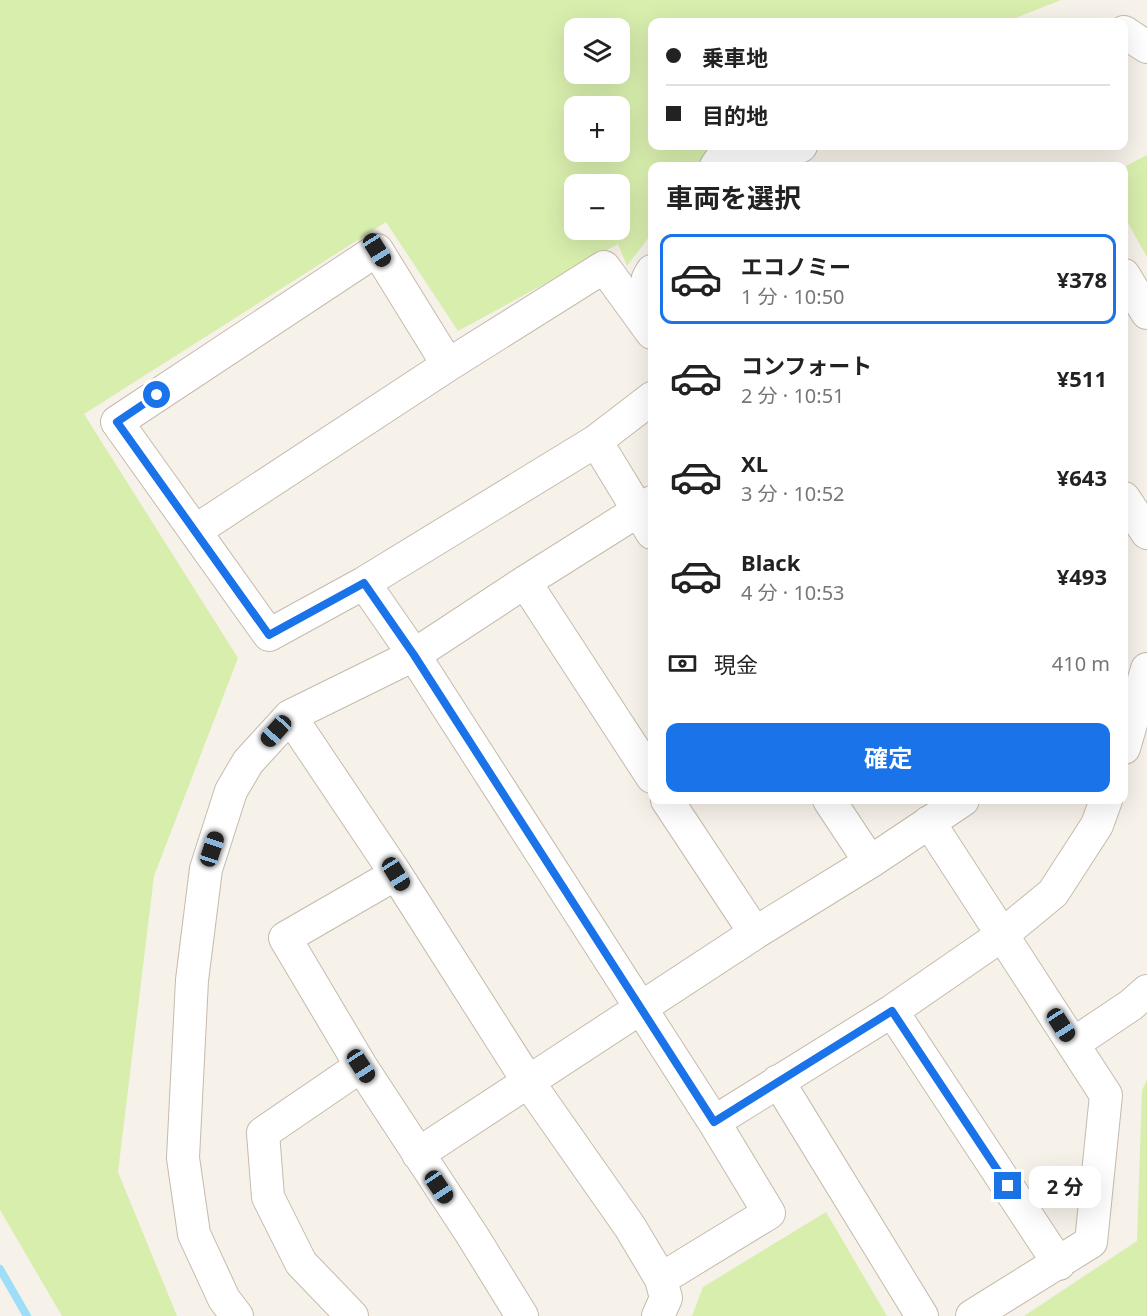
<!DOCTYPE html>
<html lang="ja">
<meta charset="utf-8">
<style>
body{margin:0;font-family:"Noto Sans","Noto Sans JP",sans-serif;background:#f2f2f2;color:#222;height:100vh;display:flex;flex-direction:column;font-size:22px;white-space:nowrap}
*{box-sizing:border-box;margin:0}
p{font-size:20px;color:#767676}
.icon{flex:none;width:33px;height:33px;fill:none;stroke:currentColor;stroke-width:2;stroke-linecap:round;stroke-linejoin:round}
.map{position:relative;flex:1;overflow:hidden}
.panel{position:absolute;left:648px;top:162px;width:480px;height:642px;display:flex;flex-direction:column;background:#fff;border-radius:12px;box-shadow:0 6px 24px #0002}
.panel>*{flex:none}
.banner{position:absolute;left:648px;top:18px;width:480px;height:132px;border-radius:12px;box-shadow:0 6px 24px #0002;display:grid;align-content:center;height:132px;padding:0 18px;background:#fff}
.fabs{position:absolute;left:564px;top:18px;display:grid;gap:12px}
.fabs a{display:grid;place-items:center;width:66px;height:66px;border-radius:12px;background:#fff;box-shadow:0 6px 24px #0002;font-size:30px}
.end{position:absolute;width:27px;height:27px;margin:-14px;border:8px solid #1a73e8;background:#fff;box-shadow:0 0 0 3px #fff}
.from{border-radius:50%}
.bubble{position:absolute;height:42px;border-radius:12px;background:#fff;box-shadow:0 6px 24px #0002;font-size:20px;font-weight:700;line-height:42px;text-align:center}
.car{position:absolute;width:18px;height:36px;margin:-18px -9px;border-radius:8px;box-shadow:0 0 4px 2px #0007;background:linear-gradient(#222 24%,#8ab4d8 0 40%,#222 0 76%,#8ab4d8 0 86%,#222 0)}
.banner b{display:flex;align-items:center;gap:21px;height:57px;font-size:22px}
.banner b+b{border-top:2px solid #e0e0e0}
.banner i{width:15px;height:15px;background:#222}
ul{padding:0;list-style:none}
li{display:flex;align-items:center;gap:18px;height:90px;margin:0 12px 9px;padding:0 6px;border:3px solid transparent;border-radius:12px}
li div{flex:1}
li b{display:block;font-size:22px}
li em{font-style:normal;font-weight:700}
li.on{border-color:#1a73e8}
li>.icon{width:54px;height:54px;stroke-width:1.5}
h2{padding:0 18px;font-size:27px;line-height:72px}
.pay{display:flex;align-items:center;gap:15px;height:66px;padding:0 18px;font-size:22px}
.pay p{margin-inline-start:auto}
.action{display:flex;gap:12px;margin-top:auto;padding:12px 18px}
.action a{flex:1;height:69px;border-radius:12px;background:#1a73e8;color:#fff;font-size:24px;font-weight:700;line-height:69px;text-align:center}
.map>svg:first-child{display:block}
</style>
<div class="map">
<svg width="1147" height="1316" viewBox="0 0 1147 1316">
<rect width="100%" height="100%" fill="#f6f1e9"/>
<path fill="#d8eead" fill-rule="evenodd" d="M0,0H1061L1005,22H652V146H722L705,166H652V233L627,266L618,244L458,331L386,222L84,414L238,658L154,876L118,1172L177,1316H62L0,1210ZM574,28H620V74H574ZM574,106H620V152H574ZM574,184H620V230H574Z
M1147,155V257L1124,216V167Z
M1147,1080V1316H1024L1137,1241L1142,1090Z
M826,1212L887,1316H692L703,1287Z"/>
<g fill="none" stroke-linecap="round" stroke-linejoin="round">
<path stroke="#9fdef9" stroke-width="8" d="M0,1269L27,1316"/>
<g stroke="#c6baad" stroke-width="34">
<path id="minor" d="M1124,32L1147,47
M716,166L721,159L776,158L801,146
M652,271L648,278L652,285
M1124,275L1147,313
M448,365L377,250L117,422L269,635L364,583L596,441L652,398
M596,441L652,533
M1124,498L1147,533
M195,531L448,365L604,267L652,333
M525,582L652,777
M364,583L414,655L714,1122L769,1213L661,1279
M290,716L396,874L529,1083L630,1227L661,1279L666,1298L658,1316
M1124,748L1147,669
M667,800L755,933
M829,800L870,862
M929,822L1106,1095L1091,1242L972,1316
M396,874L285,938L361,1066L472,1235L522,1316
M892,1011L1059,1264
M1073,1044L1131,1005L1147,991
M778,1081L922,1316
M714,1122L892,1011L1002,935L1053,893L1097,825L1106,800
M418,1154L755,933L870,862L963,800
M237,1316L224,1299L194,1234L183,1158L192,980L206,869L231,791L248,762L290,716L414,655L525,582L652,502
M352,1316L301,1263L268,1197L263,1133L361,1066"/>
</g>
<use href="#minor" stroke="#fff" stroke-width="32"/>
</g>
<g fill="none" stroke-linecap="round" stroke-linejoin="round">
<path stroke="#1a73e8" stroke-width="8" d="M157,395L117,422L269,635L364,583L414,655L714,1122L892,1011L1008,1186"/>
</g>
</svg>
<div class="fabs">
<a><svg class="icon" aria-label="layers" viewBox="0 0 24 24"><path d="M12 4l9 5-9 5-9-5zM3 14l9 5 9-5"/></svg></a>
<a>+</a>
<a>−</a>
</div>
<i class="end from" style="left:157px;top:395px"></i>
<i class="end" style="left:1008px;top:1186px"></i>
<div class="bubble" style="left:1029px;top:1166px;width:72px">2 分</div>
<i class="car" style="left:377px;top:250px;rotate:148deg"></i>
<i class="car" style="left:276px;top:731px;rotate:222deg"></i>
<i class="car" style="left:212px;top:849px;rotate:18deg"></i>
<i class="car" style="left:396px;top:874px;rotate:148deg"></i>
<i class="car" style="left:1061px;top:1025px;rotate:147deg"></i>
<i class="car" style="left:361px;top:1066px;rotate:147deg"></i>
<i class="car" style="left:439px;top:1187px;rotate:146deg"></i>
<div class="banner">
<b><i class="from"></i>乗車地</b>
<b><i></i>目的地</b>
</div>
<section class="panel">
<h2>車両を選択</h2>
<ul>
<li class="on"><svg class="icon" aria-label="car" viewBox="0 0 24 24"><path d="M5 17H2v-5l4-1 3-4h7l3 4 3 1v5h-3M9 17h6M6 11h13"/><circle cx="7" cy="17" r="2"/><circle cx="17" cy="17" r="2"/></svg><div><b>エコノミー</b><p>1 分 · 10:50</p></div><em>¥378</em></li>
<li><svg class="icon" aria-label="car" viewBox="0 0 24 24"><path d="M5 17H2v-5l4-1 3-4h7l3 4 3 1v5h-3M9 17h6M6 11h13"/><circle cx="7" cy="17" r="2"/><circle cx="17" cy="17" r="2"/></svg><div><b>コンフォート</b><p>2 分 · 10:51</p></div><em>¥511</em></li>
<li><svg class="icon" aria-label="car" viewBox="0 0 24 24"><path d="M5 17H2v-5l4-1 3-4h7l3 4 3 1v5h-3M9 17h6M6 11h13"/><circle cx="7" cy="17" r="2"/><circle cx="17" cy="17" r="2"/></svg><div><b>XL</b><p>3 分 · 10:52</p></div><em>¥643</em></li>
<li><svg class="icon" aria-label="car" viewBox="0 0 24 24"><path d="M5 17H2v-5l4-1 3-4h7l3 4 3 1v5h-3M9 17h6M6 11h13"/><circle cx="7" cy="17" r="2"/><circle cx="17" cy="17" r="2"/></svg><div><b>Black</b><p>4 分 · 10:53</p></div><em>¥493</em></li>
</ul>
<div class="pay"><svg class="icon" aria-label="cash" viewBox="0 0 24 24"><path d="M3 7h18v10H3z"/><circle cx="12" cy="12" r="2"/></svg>現金<p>410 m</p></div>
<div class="action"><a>確定</a></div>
</section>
</div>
